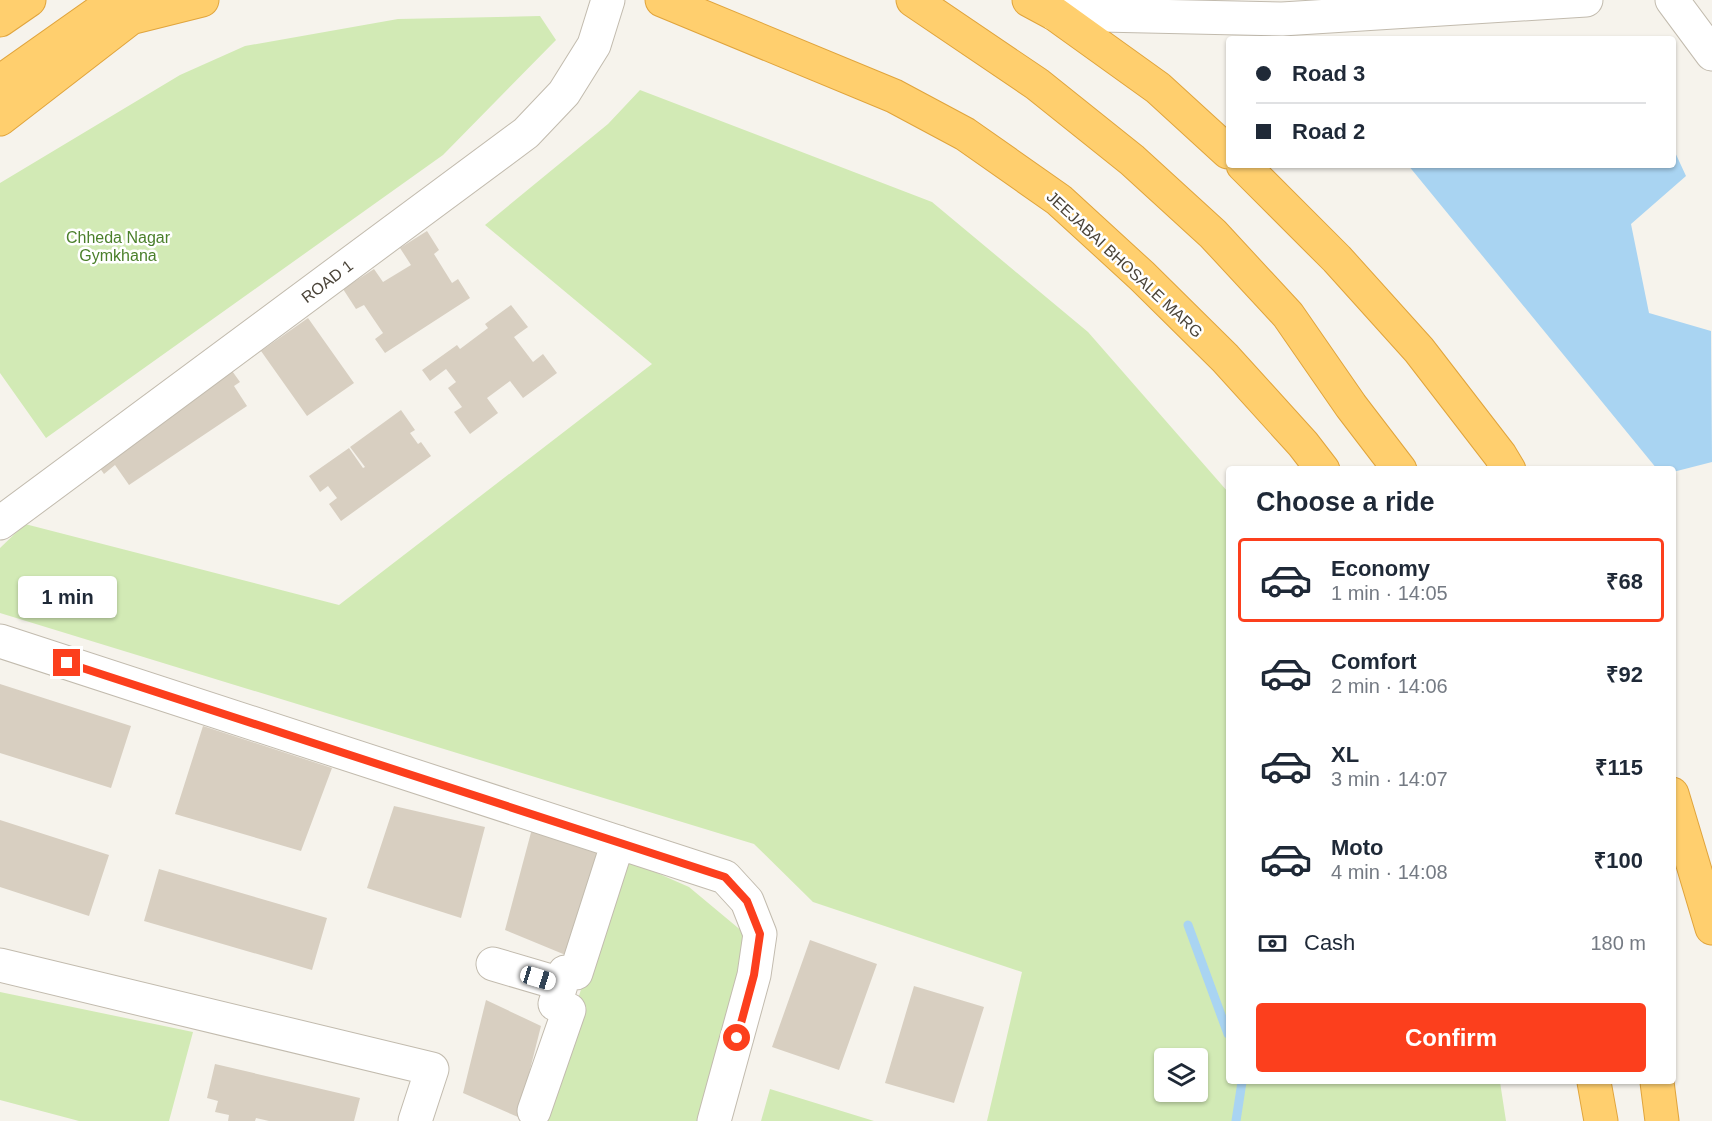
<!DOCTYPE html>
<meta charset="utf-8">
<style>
body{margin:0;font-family:Helvetica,sans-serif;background:#f6f6f7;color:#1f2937;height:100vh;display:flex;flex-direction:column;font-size:22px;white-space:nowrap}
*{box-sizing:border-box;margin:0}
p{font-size:20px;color:#747a83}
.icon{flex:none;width:33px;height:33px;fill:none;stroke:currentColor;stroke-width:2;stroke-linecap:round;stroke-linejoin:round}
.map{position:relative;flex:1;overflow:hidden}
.side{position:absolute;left:1226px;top:466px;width:450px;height:618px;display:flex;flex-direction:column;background:#fff;border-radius:6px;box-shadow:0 2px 4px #0004}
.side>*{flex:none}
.banner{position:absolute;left:1226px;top:36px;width:450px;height:132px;border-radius:6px;box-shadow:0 2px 4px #0004;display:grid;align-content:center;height:132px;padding:0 30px;background:#fff}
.tools{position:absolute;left:1154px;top:1048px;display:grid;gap:12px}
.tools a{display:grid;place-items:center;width:54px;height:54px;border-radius:6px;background:#fff;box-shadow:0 2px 4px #0004;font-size:30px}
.end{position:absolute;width:27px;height:27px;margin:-14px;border:8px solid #fc3f1d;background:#fff;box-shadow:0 0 0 3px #fff}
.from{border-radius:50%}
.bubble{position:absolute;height:42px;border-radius:6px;background:#fff;box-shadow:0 2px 4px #0004;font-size:20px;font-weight:600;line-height:42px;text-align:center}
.car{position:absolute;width:18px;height:36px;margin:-18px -9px;border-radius:8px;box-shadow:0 0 4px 2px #0007;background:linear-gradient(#fff 24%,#345 0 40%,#fff 0 76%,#345 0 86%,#fff 0)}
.banner b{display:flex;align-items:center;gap:21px;height:57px;font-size:22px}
.banner b+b{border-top:2px solid #e0e1e3}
.banner i{width:15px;height:15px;background:#1f2937}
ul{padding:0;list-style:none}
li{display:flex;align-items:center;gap:18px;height:84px;margin:0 12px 9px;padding:0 18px;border:3px solid transparent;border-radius:6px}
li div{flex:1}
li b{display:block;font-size:22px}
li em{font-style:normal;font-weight:600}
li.on{border-color:#fc3f1d}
li>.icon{width:54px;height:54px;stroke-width:1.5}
h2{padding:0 30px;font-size:27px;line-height:72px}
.pay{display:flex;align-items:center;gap:15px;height:66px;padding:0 30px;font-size:22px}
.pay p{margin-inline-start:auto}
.cta{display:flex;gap:12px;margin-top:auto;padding:12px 30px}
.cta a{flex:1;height:69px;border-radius:6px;background:#fc3f1d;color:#fff;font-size:24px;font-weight:600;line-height:69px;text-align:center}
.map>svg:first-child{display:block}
</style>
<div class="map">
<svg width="1712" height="1121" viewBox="0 0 1712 1121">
<rect width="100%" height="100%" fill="#f6f3ec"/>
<path fill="#d2eab5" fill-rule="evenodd" d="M540,16L556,40L443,155L46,438L0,373V183L180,75L245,46L398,19Z
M640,90L932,202L1088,332L1228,492V1082H1500L1506,1121H987L1022,972L813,902L754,844L0,613V548L25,524L339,605L652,364L485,225L608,124ZM1164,1059H1197V1092H1164Z
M623,858L689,887L749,937L698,1121H539Z
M0,992L193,1032L169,1121H79L0,1100Z
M770,1089L874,1121H761Z"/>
<path fill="#a9d4f2" d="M1673,148L1686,176L1631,224L1649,313L1711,331L1712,462L1673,472L1672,470L1657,469L1408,165H1672Z"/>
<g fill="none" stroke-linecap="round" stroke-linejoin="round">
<path stroke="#a9d4f2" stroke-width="9" d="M1188,925L1228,1034
M1236,1121L1242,1082"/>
</g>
<path fill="#d8cfc1" d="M427,231L439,250L434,254L452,283L458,279L470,298L385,353L375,339L383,333L364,305L356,309L343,289L374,269L383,282L411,265L400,248Z
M511,305L528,327L514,337L533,362L543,354L557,373L523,398L510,381L487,398L498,413L470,434L454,412L462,407L448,388L456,382L446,369L430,381L422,370L457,345L460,349L488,328L485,324Z
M308,318L354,383L307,416L261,351Z
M230,368L240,382L234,386L247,406L129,485L115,465L104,474L94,460Z
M401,410L415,430L410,433L418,444L421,442L431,456L341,521L329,504L337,498L328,486L320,492L309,476L349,448L363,468L365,467L350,447Z
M0,684L131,726L111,788L0,753Z
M203,726L332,768L301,851L175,814Z
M394,806L485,827L461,918L367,888Z
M0,820L109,855L89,916L0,887Z
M533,825L608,849L568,956L505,930Z
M159,869L327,918L312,970L144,921Z
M810,940L877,964L839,1070L772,1047Z
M914,986L984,1007L954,1103L885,1083Z
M486,1000L541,1026L518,1117L463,1093Z
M215,1064L360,1098L354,1121H269L256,1118L255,1121H228L229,1115L215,1112L218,1101L207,1098Z"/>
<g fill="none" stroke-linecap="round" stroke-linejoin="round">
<g stroke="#c2bbae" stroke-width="35">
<path id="minor" d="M1672,0L1712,54
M1055,14L1282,19L1586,0
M0,523L526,133L564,93L594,45L608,0
M0,641L725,877L747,901L760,934L754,975L714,1121
M493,964L561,984
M0,965L432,1069L415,1121
M534,1111L569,1010L555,1004L565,972L576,973L618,842"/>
</g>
<g stroke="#e0a43c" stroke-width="35">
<path id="highway" d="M662,0L894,96L965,134L1059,200L1142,276L1225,358L1303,444L1323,470
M913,0L1037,84L1132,160L1213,234L1288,315L1351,406L1400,470
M1029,0L1055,14L1158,88L1228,152
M134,17L202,0
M0,20L29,0
M0,82L116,0
M0,119L154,0
M1243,165L1337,259L1419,350L1500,455L1509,470
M1672,794L1712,928
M1594,1082L1601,1121
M1657,1082L1662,1121"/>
</g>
<use href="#minor" stroke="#fff" stroke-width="33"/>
<use href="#highway" stroke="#ffcf6e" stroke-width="33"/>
</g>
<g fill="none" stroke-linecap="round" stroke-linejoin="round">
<path stroke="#fc3f1d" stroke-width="8" d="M67,663L725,877L747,901L760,934L754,975L737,1038"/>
</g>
<g text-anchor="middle" stroke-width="5" stroke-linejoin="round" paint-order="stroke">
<g font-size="16" fill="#4a7f2a" stroke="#fff">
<text x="118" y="243">Chheda Nagar<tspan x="118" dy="18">Gymkhana</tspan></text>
</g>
<g font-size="16" fill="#4b4439" stroke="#fff">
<text transform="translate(1125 264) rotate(43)" y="6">JEEJABAI BHOSALE MARG</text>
<text transform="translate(327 281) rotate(-37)" y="6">ROAD 1</text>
</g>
</g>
</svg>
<div class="tools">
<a><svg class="icon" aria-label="layers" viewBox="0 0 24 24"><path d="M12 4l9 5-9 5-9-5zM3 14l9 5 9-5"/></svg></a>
</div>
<i class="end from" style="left:737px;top:1038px"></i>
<i class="end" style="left:67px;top:663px"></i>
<div class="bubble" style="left:18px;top:576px;width:99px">1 min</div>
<i class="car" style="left:538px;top:978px;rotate:107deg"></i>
<div class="banner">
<b><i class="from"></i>Road 3</b>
<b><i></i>Road 2</b>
</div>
<section class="side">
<h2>Choose a ride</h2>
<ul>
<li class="on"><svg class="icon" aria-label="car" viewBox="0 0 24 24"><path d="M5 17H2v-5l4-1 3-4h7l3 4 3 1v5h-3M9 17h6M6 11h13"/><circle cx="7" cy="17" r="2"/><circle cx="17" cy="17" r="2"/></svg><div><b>Economy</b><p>1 min · 14:05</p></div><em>₹68</em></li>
<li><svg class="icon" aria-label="car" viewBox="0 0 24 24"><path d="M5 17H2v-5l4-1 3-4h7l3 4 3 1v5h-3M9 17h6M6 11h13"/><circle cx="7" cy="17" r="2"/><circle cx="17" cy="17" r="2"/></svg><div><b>Comfort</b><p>2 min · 14:06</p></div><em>₹92</em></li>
<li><svg class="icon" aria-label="car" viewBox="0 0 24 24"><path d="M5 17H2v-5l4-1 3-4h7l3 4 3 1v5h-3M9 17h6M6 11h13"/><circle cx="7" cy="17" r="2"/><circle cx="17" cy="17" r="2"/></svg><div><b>XL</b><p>3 min · 14:07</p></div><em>₹115</em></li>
<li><svg class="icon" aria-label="car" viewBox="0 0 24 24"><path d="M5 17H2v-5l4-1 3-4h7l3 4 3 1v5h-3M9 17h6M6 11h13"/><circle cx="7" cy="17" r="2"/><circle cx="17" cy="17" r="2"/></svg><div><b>Moto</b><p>4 min · 14:08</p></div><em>₹100</em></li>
</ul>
<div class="pay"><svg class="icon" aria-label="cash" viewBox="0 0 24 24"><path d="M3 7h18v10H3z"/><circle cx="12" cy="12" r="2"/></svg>Cash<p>180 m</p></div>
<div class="cta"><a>Confirm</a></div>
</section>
</div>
